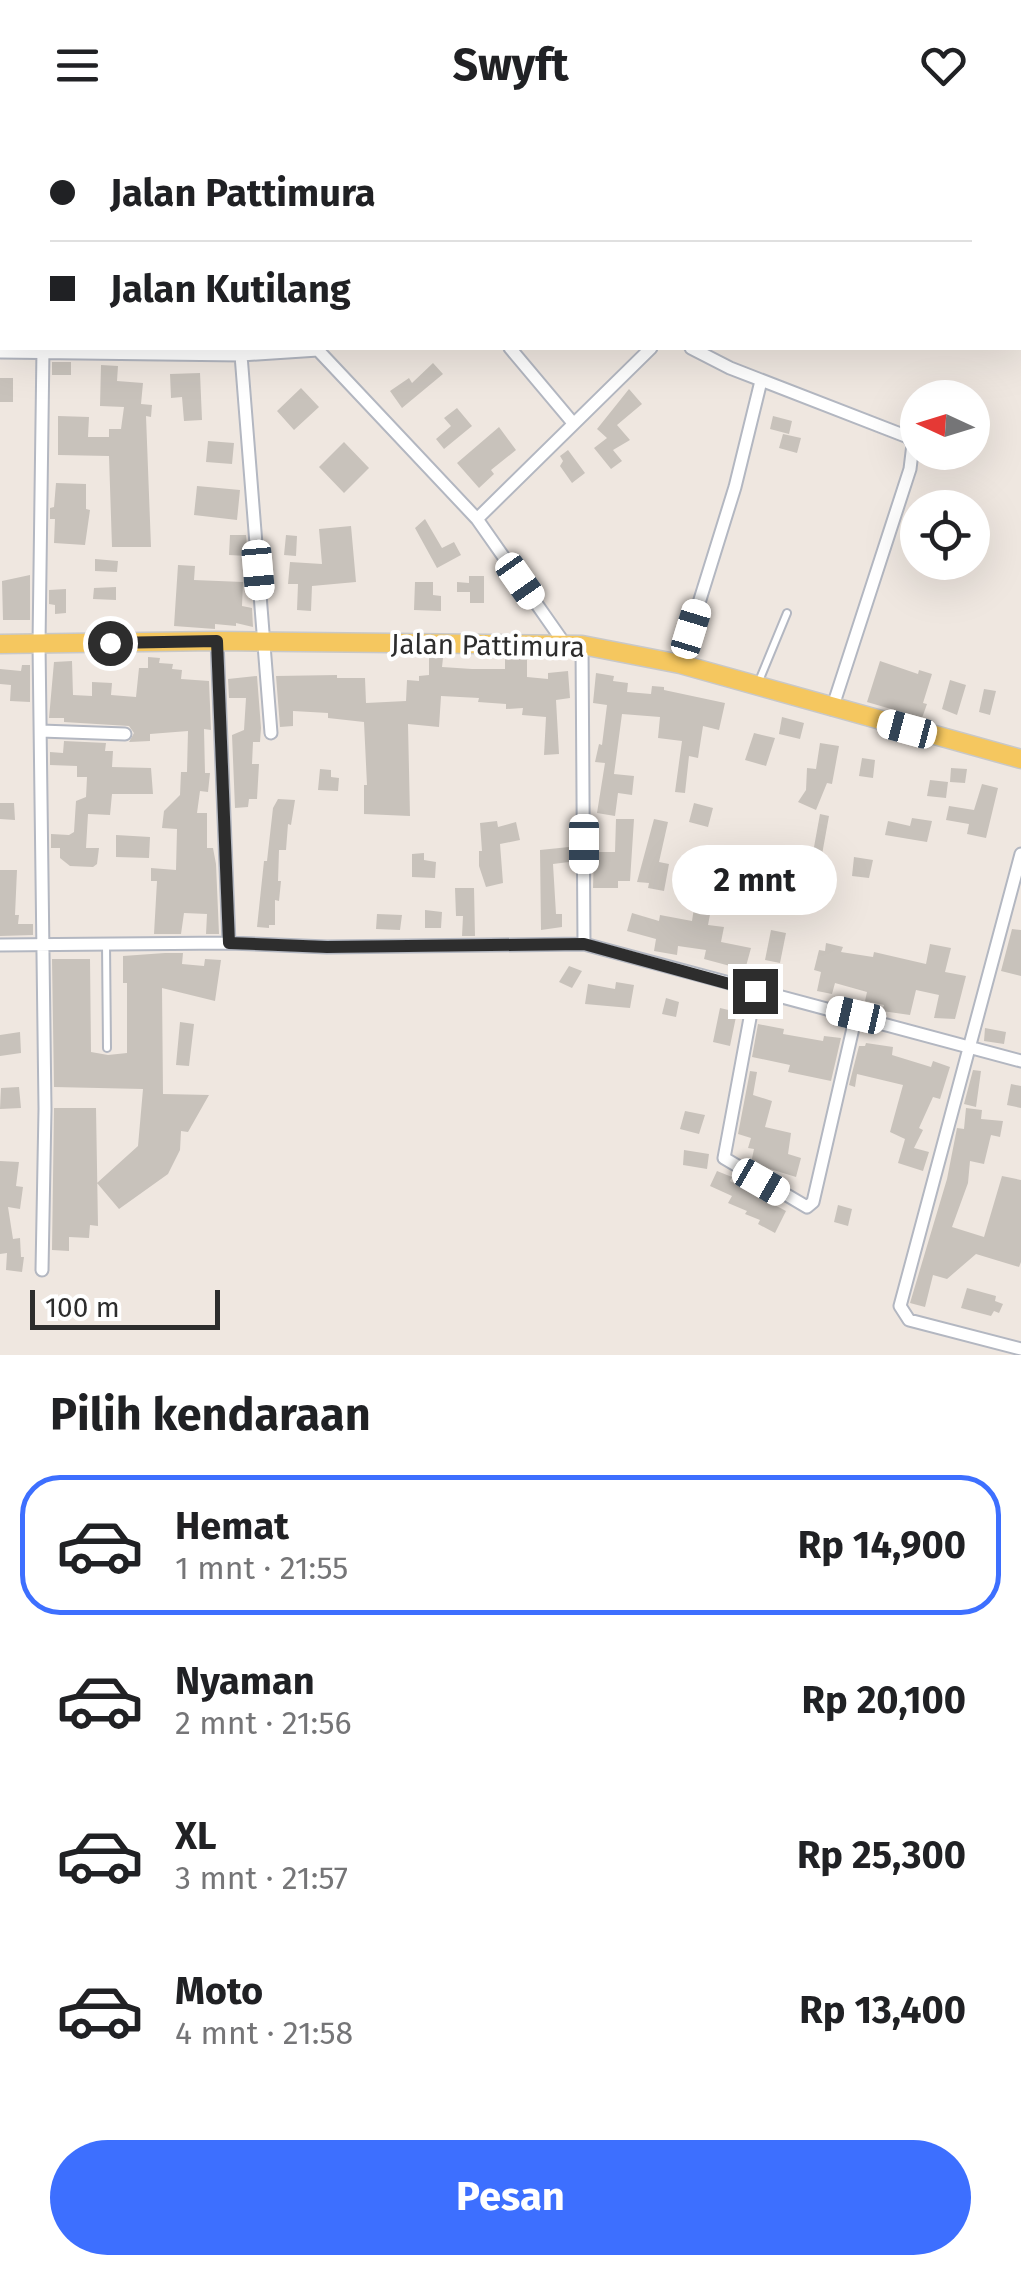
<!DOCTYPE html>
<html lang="id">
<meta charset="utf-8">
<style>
body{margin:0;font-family:"Fira Sans",sans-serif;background:#f6f6f6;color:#202124;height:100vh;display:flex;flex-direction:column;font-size:38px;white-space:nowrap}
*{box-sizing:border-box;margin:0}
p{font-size:32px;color:#757577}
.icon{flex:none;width:55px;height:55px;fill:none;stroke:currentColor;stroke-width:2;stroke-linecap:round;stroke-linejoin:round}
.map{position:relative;height:1225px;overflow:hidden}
.details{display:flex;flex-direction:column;background:#fff;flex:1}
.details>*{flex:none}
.guide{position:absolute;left:0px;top:0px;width:1022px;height:220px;box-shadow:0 10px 40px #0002;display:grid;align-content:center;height:220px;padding:0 50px;background:#fff}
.needle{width:65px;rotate:274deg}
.controls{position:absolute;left:900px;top:250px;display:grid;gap:20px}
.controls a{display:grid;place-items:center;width:90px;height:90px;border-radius:50%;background:#fff;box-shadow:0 10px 40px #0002;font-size:50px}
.scale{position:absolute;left:30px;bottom:25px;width:190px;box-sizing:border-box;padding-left:10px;border:5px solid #2d2d2d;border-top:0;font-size:28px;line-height:35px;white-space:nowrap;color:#2d2d2d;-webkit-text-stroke:8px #fff;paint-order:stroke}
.end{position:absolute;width:45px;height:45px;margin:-22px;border:12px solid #2d2d2d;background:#fff;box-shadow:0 0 0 5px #fff}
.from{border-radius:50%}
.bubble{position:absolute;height:70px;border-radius:35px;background:#fff;box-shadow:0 10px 40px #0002;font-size:32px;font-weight:700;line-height:70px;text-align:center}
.car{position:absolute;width:30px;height:60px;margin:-30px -15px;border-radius:12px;box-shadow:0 0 8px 2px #0007;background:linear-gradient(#fff 24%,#345 0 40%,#fff 0 76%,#345 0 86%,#fff 0)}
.guide b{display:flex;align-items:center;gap:35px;height:95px;font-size:38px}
.guide b+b{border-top:2px solid #e0e0e0}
.guide i{width:25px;height:25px;background:#202124}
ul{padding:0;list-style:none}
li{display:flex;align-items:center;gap:30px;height:140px;margin:0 20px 15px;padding:0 30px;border:5px solid transparent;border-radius:40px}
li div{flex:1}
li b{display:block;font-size:38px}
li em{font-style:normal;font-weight:700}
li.on{border-color:#3d6fff}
li>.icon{width:90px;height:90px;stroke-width:1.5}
h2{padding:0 50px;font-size:45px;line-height:120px}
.cta{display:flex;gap:20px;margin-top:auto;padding:20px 50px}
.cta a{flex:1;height:115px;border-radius:60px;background:#3d6fff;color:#fff;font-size:40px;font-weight:700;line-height:115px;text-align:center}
header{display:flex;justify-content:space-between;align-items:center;height:130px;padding:0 50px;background:#fff;font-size:45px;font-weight:700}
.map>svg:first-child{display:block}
</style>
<header><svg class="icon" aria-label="menu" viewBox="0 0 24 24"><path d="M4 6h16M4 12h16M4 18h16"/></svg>Swyft<svg class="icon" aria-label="heart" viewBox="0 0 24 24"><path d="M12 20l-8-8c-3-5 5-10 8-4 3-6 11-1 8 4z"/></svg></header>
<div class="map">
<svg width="1021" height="1225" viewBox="0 0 1021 1225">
<rect width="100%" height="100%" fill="#efe7e0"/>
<path fill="#c8c2bb" d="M52,232H71V245H52Z
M433,233L443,244L402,278L390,261L409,248L412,253Z
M101,235L118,236L117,251L143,253L141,274L152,275L151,287L146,286L151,417H112L109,326L58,325V286L89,287L88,307H109V299H121L124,277L100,276Z
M200,243L202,290L184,291L182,267L171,268L170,244Z
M0,248H13V272H0Z
M301,258L319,277L294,300L277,281Z
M629,259L642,274L617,295L630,310L613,320L622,331L611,339L594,318L607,308L597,299Z
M457,278L472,296L444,319L436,309L451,296L444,288Z
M773,286L792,291L789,304L770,299Z
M499,297L516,320L491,340L494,344L479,358L457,333Z
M783,304L801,308L797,323L779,318Z
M208,311L234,313L232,334L206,332Z
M344,312L369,338L344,363L319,337Z
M568,320L585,343L572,353L560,336L563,331L560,326Z
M56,353L86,354V379L90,380L85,415L54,413L55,389H50V378L54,377Z
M197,356L240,360L237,390L194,385Z
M425,389L442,418L454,412L461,425L437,438L415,398Z
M351,396L356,452L312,456L311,481L297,480L298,454H288L290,432L322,434L319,399Z
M230,405H246L248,426L229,425Z
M286,405L297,406L296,426L284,425Z
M95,429L118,431L117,442L95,441Z
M178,435L195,436L194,450L243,452L242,476L252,478L253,497L236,493V496L215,494V499L174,496Z
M30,445V490H3L2,451Z
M469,446H484V473H470V462H457V452L469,453Z
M415,452H433V465L441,466V481L414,480Z
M116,457V470L93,469L94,458Z
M66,459V483L55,484V475L49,474V460Z
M148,527L160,528L159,533L173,534L172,539L182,540L181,549L209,551L211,600L204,599L205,643H210L208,662L200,661L197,683H207V718H213L216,734L219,804H206L207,784L184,783L181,804H154L157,751H151V738L176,740L177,699L162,698L164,681L180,665L181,642H187L188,601L150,604V611L129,612L134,603L129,596L64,592V588H49L54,532L72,531L73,565L92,566V552L112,553L111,565L136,567L139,538H148Z
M429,528H443L442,537L472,539H505V528L527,529V547L548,549V543L568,541L570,568L556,570L559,624L544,625L546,587L522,585L523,578L506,579V574L478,572L479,568L441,566L439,597L408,594L410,686L364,684V655H367L364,592L328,588V583L293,581V596L280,597L276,546L337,545V548H365L366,573L406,571L407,550L419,551V546L429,545Z
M880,531L918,544L919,540L932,544L923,573L927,574L922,588L867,572Z
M22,535H30V572L10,571L11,555L0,554V539L21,541Z
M596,543L614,546L613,551L628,553L627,562L651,564L652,556L664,557V560L725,573L719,600L703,596L698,628L689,626L685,663L675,662L682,611L658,608L660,587L622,584L614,644L634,646L632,665L618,663L615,686L597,683L605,633L595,632L599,614L602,615L607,575L593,573Z
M257,546L261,598L260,612H253L252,634H259L257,669H249L248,677L235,678L232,605L244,600L246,568H229L228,549Z
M950,550L966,555L957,585L942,579Z
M984,559L996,561L990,585L979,582Z
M782,587L804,593L800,609L779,604Z
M754,603L775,608L766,636L745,630Z
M64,611L106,613L105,621H113L112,637L151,638L153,664H112L110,685L88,684L86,718H99L97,734L93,737L70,736L60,728V718H51V704L69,705L74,702L76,671L86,667L87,647H77V636L50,635V622L63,623Z
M820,613L839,616L832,654L827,653L816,680L798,672L806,660L807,638L816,639Z
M862,628L875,630L873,648L859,646Z
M951,638L967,639L965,653L950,652Z
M320,639L331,640V647L339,648L338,661L318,660Z
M930,650L948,652L946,668L927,666Z
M982,654L998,658L986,708L967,704L969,694L946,690L949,676L974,680Z
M278,669L295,670L291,695L288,694L286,720H279L278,751H281L279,771L275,770V795H269V798L257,797L264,731H267L273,678Z
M0,673H14L15,690L0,689Z
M694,673L713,678L708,697L689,692Z
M820,684L829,686L821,730L812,728Z
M912,688L932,691L927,712L885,705L888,691L910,696Z
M616,689H634L630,751H618V758H593L594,722H615Z
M654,689L668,692L659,732L669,734L664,761L648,758L649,753L637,752Z
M497,691L498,697L516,692L520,710L500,714L503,753L486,757L479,736V721H482L480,693Z
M116,705L150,707L149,728L116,727Z
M569,717V732L553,734L556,784H562V797L541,800L540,720Z
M424,723V730L436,732L435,748L412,747V724Z
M793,725L811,730L800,761L783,756Z
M854,727L873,730L869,748L852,746Z
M0,740H17L15,785H19L18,794H33V805L0,806Z
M455,758H474L475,806H462L463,786H456Z
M694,778L711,779L708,795L724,797L721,812L751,818L745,840L704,829L706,820L678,816L677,825L654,821L656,809L627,801L632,783L659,791L660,785L692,791Z
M425,780L442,782L441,798H425Z
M377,784L402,785L400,800L376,799Z
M1012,799L1021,800V846L1001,841Z
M771,800L786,803L780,833L765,830Z
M826,813L843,817L841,822L873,827L874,822L926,834L930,814L951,818L945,842L966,846L955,889L934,888L939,865L916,860L910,885L882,881L884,875L865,871L867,862L835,853L832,864L817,861L821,842L814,840L819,820L825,821Z
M165,823H183L182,834L204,836L205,829L221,830L215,871L162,858L163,964L209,965L188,1002L181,1001L180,1020L168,1044L119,1079L97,1053L138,1016L143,959L54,957L52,829H90L91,922L108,925L127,923V853H123V826Z
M569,836L582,841L572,858L559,852Z
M616,852L634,855L630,878L585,874L588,854L615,859Z
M666,868L679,872L676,887L662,884Z
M720,878L737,882L730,916L713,912Z
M180,892L194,894L189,936L176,935Z
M758,894L784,899L783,904L823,911L824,906L841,908L831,951L788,942L790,935L752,927Z
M985,898L1006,902L1004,914L984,911Z
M20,902L21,923L0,926V905Z
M866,913L893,917L892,925L931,937L933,931L950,937L940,969L933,967L919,998L923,1000L914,1018L929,1022L923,1041L898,1033L905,1009L890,1002L903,955L857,944L855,957L849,955L859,916H865Z
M973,940L981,941L976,977L964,974Z
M750,941L757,942L753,965L772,971L765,997L791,1003L788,1024L801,1028L796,1047L751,1033L754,1019L748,1018L751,1008L738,1004Z
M1011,954L1021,956V978L1007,975Z
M19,957L21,978L0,979L1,958Z
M54,978H96L98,1096L90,1095L89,1108L69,1107V1121L52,1120Z
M966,978L982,980L981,989L1003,991L1000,1007L991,1005L984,1034L970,1031L968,1053L952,1097L984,1107L1002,1046L1021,1050V1132L1019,1137L976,1124L947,1149L933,1145L925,1177L910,1173L947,1049L957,998L964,999Z
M685,981L705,985L699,1004L680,999Z
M684,1020L709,1024L707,1039L683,1035Z
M0,1031L19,1032L16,1056L23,1057L20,1079L8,1077L13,1109L20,1108L21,1127H24L22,1142L6,1140L7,1123L0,1124Z
M717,1041L732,1047L730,1051L786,1081L775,1103L758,1094L760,1090L745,1084L747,1081L728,1073L732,1066L710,1056Z
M838,1075L852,1079L848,1096L834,1092Z
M967,1158L996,1166L995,1171L1003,1174L999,1183L994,1181L991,1186L961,1178Z"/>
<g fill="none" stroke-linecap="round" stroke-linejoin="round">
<g stroke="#b3b7c1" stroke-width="10">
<path id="lane" d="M759,551L787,483
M106,814L107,918"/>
</g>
<g stroke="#b3b7c1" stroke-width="15">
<path id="street" d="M124,0L126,2
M327,0L329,2
M505,0L508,2
M697,0L699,2
M997,0L998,2
M93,2L95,0
M954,2L959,0
M1020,54L1021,57
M0,68L2,69
M316,218L477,389L564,513
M510,218L573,293
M691,218L730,238L908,307L913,314L910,339L832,579
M0,222L241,225L318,220
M241,225L271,603
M477,389L651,218
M217,511L229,813
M582,515L584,814
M680,534L735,357L761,251
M41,601L125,604
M1021,724L900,1176L909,1190L1021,1219
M0,815L229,813L327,817L584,814L1021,931
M755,861L724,1028L807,1077L813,1072L856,885
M42,1140L45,979L39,514L43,218"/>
</g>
<g stroke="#c8c8c8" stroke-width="21">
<path id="primary" d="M0,514L217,511L582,515L680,534L1021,629"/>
</g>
<use href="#lane" stroke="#fff" stroke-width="6"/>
<use href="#street" stroke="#fff" stroke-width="11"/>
<use href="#primary" stroke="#f5c75f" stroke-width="18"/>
</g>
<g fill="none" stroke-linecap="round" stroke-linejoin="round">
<path stroke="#2d2d2d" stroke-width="12" d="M110,513L217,511L229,813L327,817L584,814L755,861"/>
</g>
<g text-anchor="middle" stroke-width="8" stroke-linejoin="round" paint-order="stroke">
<g font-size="28" fill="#2d2d2d" stroke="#fff">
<text transform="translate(488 515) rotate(1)" y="10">Jalan Pattimura</text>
</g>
</g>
</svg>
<div class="controls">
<a><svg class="needle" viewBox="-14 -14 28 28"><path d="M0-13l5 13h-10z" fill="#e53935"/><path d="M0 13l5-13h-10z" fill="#757577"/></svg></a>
<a><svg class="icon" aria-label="locate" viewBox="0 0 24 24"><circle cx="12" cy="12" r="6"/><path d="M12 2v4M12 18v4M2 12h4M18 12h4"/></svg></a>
</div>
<div class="scale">100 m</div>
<i class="end from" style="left:110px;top:513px"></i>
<i class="end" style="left:755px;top:861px"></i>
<div class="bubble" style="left:672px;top:715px;width:165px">2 mnt</div>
<i class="car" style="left:258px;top:440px;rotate:175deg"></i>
<i class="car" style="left:520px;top:451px;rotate:145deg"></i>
<i class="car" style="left:691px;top:499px;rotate:17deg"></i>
<i class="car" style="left:907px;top:599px;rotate:285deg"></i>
<i class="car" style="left:584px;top:714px;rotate:180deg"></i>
<i class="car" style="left:856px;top:885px;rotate:283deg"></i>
<i class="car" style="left:761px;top:1052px;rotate:120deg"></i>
<div class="guide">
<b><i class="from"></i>Jalan Pattimura</b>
<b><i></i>Jalan Kutilang</b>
</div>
</div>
<section class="details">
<h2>Pilih kendaraan</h2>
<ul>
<li class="on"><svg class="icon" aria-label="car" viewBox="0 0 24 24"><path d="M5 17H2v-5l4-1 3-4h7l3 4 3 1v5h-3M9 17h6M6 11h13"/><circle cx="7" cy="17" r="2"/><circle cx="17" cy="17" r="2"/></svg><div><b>Hemat</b><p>1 mnt · 21:55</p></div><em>Rp 14,900</em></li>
<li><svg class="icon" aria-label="car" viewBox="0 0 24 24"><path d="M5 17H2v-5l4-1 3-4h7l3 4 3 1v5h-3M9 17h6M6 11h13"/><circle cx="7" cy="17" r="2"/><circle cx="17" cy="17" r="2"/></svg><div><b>Nyaman</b><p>2 mnt · 21:56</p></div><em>Rp 20,100</em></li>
<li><svg class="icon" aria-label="car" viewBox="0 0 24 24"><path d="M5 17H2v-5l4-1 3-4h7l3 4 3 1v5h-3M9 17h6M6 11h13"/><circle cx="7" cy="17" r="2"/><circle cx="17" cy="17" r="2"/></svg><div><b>XL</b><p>3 mnt · 21:57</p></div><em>Rp 25,300</em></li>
<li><svg class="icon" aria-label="car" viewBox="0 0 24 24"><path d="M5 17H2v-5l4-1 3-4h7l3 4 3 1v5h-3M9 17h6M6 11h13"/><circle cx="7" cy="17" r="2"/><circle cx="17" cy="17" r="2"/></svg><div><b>Moto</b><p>4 mnt · 21:58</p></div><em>Rp 13,400</em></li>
</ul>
<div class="cta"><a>Pesan</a></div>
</section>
